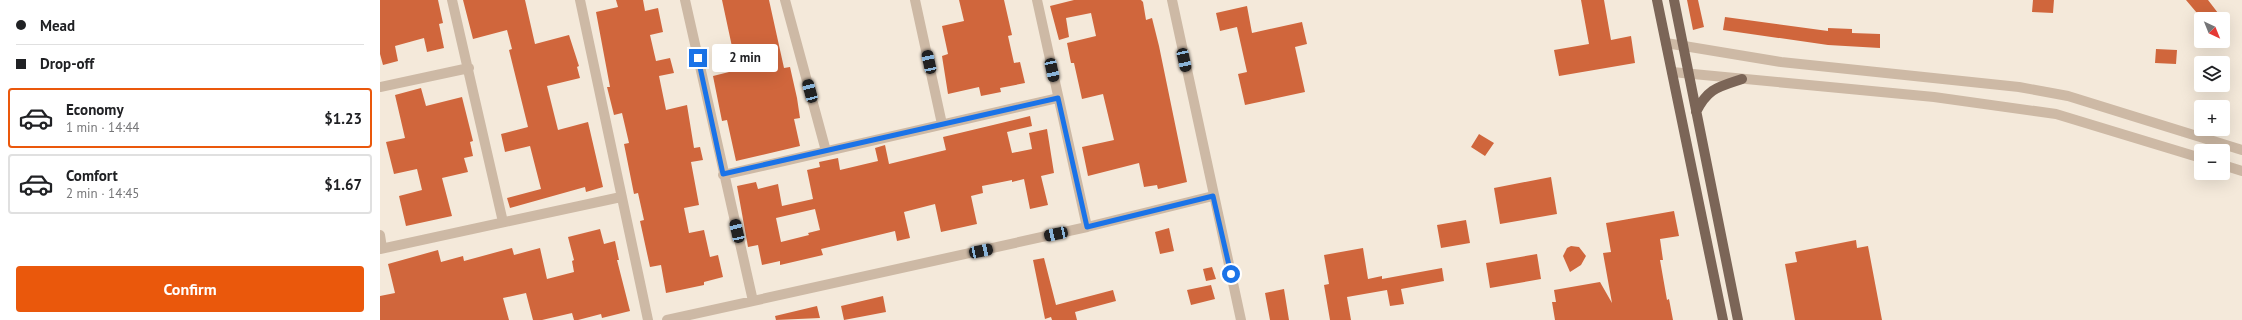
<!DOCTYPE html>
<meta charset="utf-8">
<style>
body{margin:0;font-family:"PT Sans",sans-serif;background:#f6f6f6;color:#202124;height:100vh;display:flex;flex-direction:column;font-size:15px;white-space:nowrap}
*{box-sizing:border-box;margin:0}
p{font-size:13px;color:#757577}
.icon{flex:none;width:22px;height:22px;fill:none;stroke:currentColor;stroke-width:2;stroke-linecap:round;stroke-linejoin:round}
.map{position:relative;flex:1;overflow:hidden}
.side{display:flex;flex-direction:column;background:#fff;width:380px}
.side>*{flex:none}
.hud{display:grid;align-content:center;height:88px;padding:0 16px;background:#fff}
.needle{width:26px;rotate:137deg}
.controls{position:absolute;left:1814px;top:12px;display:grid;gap:8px}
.controls a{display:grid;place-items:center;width:36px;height:36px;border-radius:4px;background:#fff;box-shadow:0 4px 16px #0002;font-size:20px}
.end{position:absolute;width:18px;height:18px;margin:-9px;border:5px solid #1a73e8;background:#fff;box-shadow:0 0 0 2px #fff}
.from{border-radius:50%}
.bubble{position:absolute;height:28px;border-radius:4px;background:#fff;box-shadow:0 4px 16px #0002;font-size:13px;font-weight:700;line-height:28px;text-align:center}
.car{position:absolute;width:12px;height:24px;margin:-12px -6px;border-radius:5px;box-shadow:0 0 3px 1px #0007;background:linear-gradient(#222 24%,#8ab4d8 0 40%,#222 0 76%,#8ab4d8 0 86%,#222 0)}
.hud b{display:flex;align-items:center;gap:14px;height:38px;font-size:15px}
.hud b+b{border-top:1px solid #e0e0e0}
.hud i{width:10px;height:10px;background:#202124}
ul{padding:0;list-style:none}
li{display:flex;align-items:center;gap:12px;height:60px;margin:0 8px 6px;padding:0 8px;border:2px solid #e0e0e0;border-radius:4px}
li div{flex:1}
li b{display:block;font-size:15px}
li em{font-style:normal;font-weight:700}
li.current{border-color:#ea580c}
li>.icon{width:36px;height:36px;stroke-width:1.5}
.primary-button{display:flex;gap:8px;margin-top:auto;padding:8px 16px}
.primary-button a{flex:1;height:46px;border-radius:4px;background:#ea580c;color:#fff;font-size:16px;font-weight:700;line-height:46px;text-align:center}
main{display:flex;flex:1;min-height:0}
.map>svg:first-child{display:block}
</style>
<main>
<section class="side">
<div class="hud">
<b><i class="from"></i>Mead</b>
<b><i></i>Drop-off</b>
</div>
<ul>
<li class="current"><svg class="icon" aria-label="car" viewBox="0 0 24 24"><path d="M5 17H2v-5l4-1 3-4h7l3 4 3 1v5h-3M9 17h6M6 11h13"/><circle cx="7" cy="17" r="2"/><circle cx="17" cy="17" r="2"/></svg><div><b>Economy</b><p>1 min · 14:44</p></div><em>$1.23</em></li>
<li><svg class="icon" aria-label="car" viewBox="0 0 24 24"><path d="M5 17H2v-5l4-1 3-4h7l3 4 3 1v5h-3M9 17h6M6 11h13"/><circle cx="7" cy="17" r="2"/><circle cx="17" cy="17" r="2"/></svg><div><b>Comfort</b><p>2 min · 14:45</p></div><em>$1.67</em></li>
</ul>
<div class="primary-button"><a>Confirm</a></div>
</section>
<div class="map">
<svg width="1862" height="320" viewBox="0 0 1862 320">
<rect width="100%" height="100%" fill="#f4e9da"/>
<path fill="#d0663c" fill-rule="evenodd" d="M0,0H58L63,23L59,24L64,48L47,52L44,38L15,46L18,61L3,65L0,54Z
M83,0H145L155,44L189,35L199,66L197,67L200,78L167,86L178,130L208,122L223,187L206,192L205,187L130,208L127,198L161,189L150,146L125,152L121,134L148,127L129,50L132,49L127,30L93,39Z
M236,0H263L265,11L278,8L283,32L270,35L276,61L290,58L294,73L279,76L286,110L307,105L314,148L320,147L323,160L311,162L319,205L304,208L309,233L324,230L330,257L338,255L343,277L324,282V285L286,293L281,265L270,267L260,221L264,220L258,193L254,194L244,144L249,143L242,113L234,115L227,87H230L216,12L238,7Z
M342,0H389L404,68L410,67L417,98L420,118L414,119L420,146L356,161L347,120L342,121L333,76L357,70Z
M579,0H624L632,35L628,36L634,63L640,62L645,83L620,88L621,92L601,96L599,87L568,94L562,56L568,54L562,26L584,21Z
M694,0H761L763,2L766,20L772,18L779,46L807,182L778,189L777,185L764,187L759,163L708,176L702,147L734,140L723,94L702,99L694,63H691L687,43L716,36L711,13L686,18L689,37L679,40L670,6Z
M1201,0H1224L1231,40L1251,36L1255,63L1179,76L1174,50L1209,44Z
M1307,0H1318L1324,27L1313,30Z
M1653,0H1674L1673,13L1652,12Z
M1806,0H1828L1838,13L1831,19H1822Z
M867,6L872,33L922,22L927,44L915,47L925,92L865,105L858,74L867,72L857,27L840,31L836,13Z
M1345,17L1448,31V28L1472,29V33L1500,34V48L1448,45L1343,30Z
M1776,49L1797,50L1796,64L1775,63Z
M41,88L46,106L82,97L93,141L90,142L93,156L84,158L88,172L62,178L72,216L26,226L19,196L42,190L37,169L14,174L6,142L25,138L15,95Z
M650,116L652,126L627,132L632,153L652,149L649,133L667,129L674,173L661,176L668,205L650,209L644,179L632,182V180L602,186L603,193L591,196L597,224L561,232L555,204L524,212L530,238L517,241L515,231L441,249L443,255L400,265V261L382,265L378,245L368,247L357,186L376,182L378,189L398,184L402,206L433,199L427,170L440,167L439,162L458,158L460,170L498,161L495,148L505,145L509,164L566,150L563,137ZM435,209L440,230L428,233L429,235L401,242L396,218Z
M1099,134L1114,143L1105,156L1091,147Z
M1171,177L1177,214L1120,224L1114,188Z
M1294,211L1299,236L1280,239L1283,260H1280L1287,300L1289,299L1293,320H1175L1172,302H1176L1174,290L1220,282L1232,303L1223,253L1231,252L1226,223Z
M1086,220L1090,243L1061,248L1057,225Z
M789,228L794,251L780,254L775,232Z
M220,229L224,244L235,241L239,260H237L250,311L222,318L221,314L198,320H194L192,313L162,320H153L146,293L123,298L129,320H0V296L15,293L8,264L58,250L61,262L83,256L84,261L132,248L134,255L160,248L167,279L194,272L192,261L194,260L188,237Z
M1476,240L1477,248L1488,246L1502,320H1415L1405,264L1417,262L1415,252Z
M1191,246L1199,247L1206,256L1201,265L1190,272L1183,256L1187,248Z
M983,248L988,279L1002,276V279L1062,268L1064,281L1021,289L1024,304L1010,306L1007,290L967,297L971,320H950L944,285L949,284L944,255Z
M1157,254L1161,279L1110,288L1106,263Z
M664,258L676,305L733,290L736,301L695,312L697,320H672L671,317L665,319L653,260Z
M832,267L836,279L826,281L823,269Z
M831,285L835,299L811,305L807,290Z
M904,289L909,320H890L885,293Z
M503,296L506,312L464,320L461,306Z
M437,306L440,318L396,320L395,316Z"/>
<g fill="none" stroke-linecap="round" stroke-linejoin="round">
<path stroke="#cdb9a5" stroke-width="10" d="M72,0L123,222
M200,0L268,320
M305,0L373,301
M405,0L446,151
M535,0L562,124
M657,0L707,227
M792,0L861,320
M1286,43L1401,62L1639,87L1688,96L1862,150
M1292,72L1554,97L1676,114L1821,158
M0,87L89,68
M1843,165L1862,171
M343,175L678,98
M0,235L2,248
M0,249L241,197
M287,320L707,227L833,196"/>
<path stroke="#7b6557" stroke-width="10" d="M1277,0L1343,320
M1294,0L1358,320
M1316,112C1328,88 1338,87 1362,79"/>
</g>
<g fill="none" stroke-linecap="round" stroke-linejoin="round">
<path stroke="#1a73e8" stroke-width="5" d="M318,58L343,174L678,98L707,227L833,196L851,274"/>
</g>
</svg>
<div class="controls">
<a><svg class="needle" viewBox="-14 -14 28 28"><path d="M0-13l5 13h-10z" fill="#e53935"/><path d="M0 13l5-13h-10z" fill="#757577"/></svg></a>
<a><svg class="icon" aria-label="layers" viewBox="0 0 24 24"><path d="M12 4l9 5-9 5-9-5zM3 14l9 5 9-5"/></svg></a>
<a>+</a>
<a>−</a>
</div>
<i class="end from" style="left:851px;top:274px"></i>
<i class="end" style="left:318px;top:58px"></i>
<div class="bubble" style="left:332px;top:44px;width:66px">2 min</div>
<i class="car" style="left:804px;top:60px;rotate:168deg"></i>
<i class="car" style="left:549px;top:62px;rotate:348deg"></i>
<i class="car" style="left:672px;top:70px;rotate:168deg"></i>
<i class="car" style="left:430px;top:91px;rotate:345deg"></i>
<i class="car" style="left:357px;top:231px;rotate:347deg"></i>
<i class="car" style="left:676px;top:234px;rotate:258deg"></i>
<i class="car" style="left:601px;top:251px;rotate:78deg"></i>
</div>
</main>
